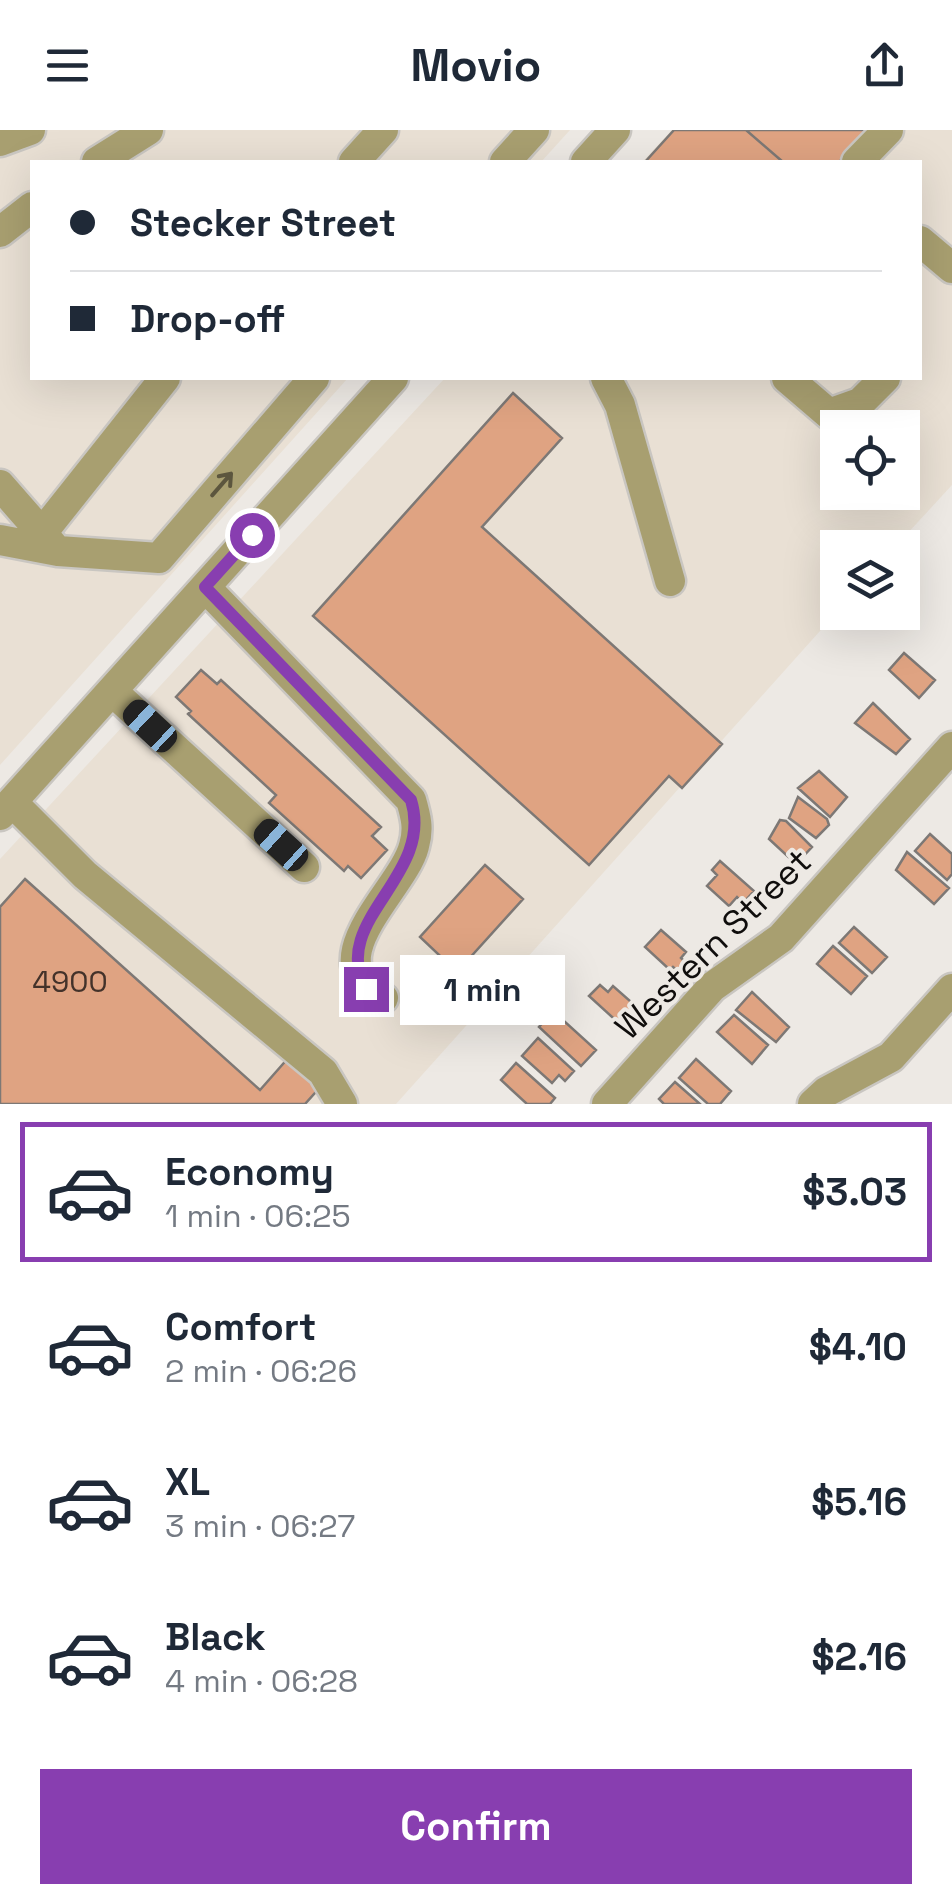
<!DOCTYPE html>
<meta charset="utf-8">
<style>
body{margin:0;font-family:"Space Grotesk",sans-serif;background:#f6f6f7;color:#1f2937;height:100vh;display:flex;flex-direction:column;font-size:38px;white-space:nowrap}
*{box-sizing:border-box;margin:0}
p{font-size:32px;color:#747a83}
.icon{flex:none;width:55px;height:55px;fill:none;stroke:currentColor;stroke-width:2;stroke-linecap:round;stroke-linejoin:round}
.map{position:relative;height:974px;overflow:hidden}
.sheet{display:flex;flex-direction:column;background:#fff;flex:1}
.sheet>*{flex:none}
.banner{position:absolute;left:30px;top:30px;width:892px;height:220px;border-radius:0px;box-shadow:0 10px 40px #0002;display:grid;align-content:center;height:220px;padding:0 40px;background:#fff}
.fabs{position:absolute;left:820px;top:280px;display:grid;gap:20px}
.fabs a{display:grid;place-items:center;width:100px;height:100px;border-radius:0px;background:#fff;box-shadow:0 10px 40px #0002;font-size:50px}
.end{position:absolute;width:45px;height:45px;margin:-22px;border:12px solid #883eb0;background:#fff;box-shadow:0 0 0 5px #fff}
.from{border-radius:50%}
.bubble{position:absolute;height:70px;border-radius:0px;background:#fff;box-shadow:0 10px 40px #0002;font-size:32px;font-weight:700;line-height:70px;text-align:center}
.car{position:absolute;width:30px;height:60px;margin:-30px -15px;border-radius:12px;box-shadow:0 0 8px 2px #0007;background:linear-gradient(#222 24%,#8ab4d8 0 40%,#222 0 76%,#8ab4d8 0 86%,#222 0)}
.banner b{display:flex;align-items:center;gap:35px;height:95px;font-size:38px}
.banner b+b{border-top:2px solid #e0e1e3}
.banner i{width:25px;height:25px;background:#1f2937}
ul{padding:18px 0 0;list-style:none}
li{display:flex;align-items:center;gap:30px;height:140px;margin:0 20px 15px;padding:0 20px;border:5px solid transparent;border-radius:0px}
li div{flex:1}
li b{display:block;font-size:38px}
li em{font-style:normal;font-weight:700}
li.selected{border-color:#883eb0}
li>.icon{width:90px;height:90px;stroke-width:1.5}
.primary-button{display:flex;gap:20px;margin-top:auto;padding:20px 40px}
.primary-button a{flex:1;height:115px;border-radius:0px;background:#883eb0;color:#fff;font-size:40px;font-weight:700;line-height:115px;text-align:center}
header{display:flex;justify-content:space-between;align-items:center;height:130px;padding:0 40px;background:#fff;font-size:45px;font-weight:700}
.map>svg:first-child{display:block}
</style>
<header><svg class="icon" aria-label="menu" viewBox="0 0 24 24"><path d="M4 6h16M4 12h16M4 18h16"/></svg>Movio<svg class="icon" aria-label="share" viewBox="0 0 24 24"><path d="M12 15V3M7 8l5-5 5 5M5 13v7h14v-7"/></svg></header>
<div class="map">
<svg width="952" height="974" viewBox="0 0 952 974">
<rect width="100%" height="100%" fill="#ede9e4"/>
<path fill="#e9e0d4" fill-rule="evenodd" d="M0,0H570L541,32H32V248H348L0,635Z
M672,0H952V355L895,417L838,418L837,482L396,974H0V729L445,248H920V32H642ZM838,298H902V362H838Z"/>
<path fill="#dfa382" stroke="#7d7875" stroke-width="2.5" d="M674,0H746L783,32H645Z
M746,0H868L839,32H783Z
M513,263L562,308L482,397L722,614L682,658L669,646L589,735L313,486Z
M904,523L935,550L919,568L889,540Z
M201,540L217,554L221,550L381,697L372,706L387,720L361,748L348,736L344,741L269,673L276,665L188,584L191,581L176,567Z
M873,573L910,609L896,624L855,593Z
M819,641L847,667L830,687L798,658Z
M798,667L827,689L829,695L816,708L789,688Z
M780,690L786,691L812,717L796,734L769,709Z
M930,704L952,724V744L947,750L915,721Z
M907,722L949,758L934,774L896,740Z
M720,731L754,761L743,773L737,767L729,776L707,756L717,745L712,740Z
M485,735L523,769L457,842L420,807Z
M25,749L260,960L290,926L322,955L305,974H0V777Z
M854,797L887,827L872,843L839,813Z
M661,800L686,822L681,828L686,833L679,842L673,837L670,840L645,817Z
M833,816L867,846L851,864L817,834Z
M600,855L608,862L613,856L638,878L622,896L589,866Z
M752,862L789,897L776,912L736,880Z
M553,881L596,920L581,936L539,897Z
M734,885L768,915L752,934L717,902Z
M538,908L574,941L565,951L559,945L552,953L522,926Z
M696,929L731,961L720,974H708L679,948Z
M516,933L555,968L550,974H527L501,950Z
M675,952L700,974H664L659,969Z"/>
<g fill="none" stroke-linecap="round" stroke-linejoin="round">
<g stroke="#c9c6c1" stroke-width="35">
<path id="minor" d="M0,11L30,0
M97,32L148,0
M354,32L383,0
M505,32L534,0
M586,32L615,0
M857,32L888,0
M0,102L32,77
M920,111L952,138
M606,248L620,275L670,451
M787,248L829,284L860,273L885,248
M0,355L54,417
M42,403L165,248
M0,410L58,421L159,428L314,248
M205,457L411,670C416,687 419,699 414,716C403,760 311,830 383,868
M112,561L304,737
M12,672L85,745L323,942L342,974
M0,685L393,248
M607,974L712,857L781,808L952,617
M813,974L826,962L891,927L952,859"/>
</g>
<use href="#minor" stroke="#a89f70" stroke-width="30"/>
</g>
<defs><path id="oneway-shaft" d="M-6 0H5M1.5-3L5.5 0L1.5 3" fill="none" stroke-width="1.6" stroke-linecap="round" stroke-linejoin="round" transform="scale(2.5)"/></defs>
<use stroke="#5c563e" href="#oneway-shaft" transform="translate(222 354) rotate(-49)"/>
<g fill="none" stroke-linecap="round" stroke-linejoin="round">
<path stroke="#883eb0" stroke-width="12" d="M252,405L205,457L411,670C435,747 328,790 366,859"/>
</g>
<g text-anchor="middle" stroke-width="8" stroke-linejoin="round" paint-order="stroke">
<g font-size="30" fill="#43322a">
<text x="70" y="862">4900</text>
</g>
<g font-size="35" fill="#0f0d0c" stroke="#ede9e4">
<text transform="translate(713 814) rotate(-44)" y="12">Western Street</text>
</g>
</g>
</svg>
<div class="fabs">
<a><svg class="icon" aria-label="locate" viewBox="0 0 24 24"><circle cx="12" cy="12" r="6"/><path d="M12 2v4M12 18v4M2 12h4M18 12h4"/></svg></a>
<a><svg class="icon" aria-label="layers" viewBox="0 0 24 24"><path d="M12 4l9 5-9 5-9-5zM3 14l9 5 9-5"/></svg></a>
</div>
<i class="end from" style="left:252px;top:405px"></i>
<i class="end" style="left:366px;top:859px"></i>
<div class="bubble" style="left:400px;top:825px;width:165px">1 min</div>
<i class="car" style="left:150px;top:596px;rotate:313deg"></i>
<i class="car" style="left:281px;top:715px;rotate:312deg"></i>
<div class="banner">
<b><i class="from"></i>Stecker Street</b>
<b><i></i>Drop-off</b>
</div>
</div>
<section class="sheet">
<ul>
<li class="selected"><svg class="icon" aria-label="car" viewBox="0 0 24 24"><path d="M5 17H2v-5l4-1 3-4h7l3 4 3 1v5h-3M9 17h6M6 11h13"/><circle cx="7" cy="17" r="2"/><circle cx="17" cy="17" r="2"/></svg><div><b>Economy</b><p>1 min · 06:25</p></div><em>$3.03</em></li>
<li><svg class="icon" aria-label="car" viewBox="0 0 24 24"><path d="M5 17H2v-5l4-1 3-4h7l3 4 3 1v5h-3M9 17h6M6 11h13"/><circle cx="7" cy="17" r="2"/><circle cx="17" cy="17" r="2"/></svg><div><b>Comfort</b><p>2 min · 06:26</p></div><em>$4.10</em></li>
<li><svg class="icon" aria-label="car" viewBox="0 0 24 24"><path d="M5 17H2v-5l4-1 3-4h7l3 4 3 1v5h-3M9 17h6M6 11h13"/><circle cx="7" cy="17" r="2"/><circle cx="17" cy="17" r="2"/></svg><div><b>XL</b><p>3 min · 06:27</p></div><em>$5.16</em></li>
<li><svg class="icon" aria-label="car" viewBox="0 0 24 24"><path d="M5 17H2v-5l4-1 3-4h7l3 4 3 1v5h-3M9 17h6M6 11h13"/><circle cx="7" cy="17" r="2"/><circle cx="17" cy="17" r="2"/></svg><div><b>Black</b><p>4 min · 06:28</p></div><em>$2.16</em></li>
</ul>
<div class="primary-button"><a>Confirm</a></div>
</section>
